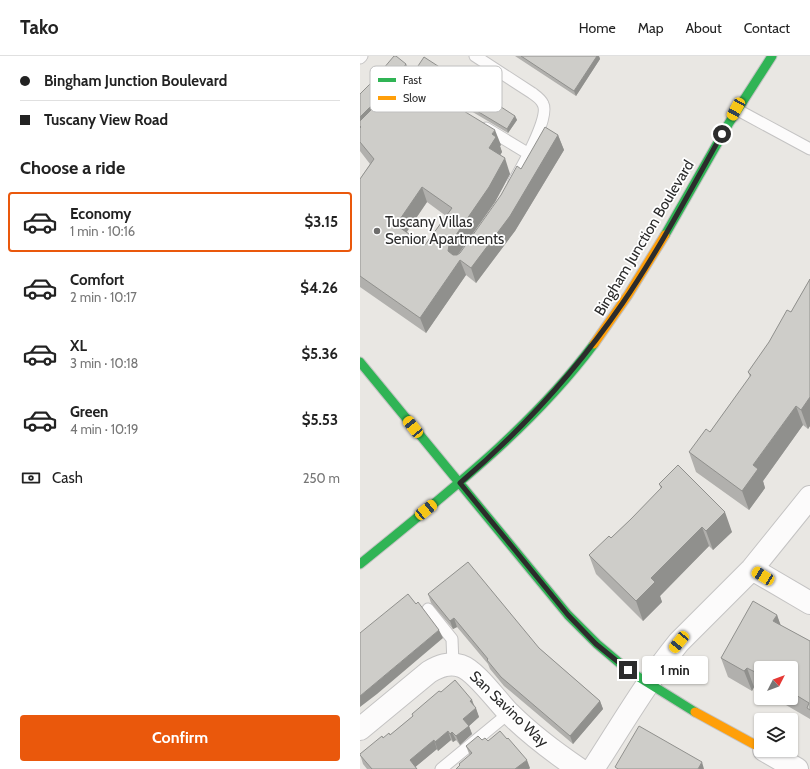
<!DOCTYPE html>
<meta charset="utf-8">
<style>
body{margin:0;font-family:Cabin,sans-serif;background:#f6f6f6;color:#222;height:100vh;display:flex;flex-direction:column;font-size:15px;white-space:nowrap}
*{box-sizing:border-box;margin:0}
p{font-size:13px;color:#767676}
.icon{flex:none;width:22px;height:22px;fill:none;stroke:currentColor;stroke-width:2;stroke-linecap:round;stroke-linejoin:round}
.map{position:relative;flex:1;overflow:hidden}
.side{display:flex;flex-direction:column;background:#fff;width:360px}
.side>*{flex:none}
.top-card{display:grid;align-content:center;height:88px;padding:0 20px;background:#fff}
.needle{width:26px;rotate:48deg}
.fabs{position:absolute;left:394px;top:605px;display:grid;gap:8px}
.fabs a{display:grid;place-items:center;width:44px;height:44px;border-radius:4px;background:#fff;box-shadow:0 1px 3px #0004;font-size:20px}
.end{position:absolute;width:18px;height:18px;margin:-9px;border:5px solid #2c2c2c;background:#fff;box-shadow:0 0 0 2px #fff}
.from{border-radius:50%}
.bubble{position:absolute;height:28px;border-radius:4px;background:#fff;box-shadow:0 1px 3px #0004;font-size:13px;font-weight:700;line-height:28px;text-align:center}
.car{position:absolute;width:12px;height:24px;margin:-12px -6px;border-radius:5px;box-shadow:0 0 3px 1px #0007;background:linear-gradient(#f5c518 24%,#345 0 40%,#f5c518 0 76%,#345 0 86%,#f5c518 0)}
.top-card b{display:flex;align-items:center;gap:14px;height:38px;font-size:15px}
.top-card b+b{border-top:1px solid #e0e0e0}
.top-card i{width:10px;height:10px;background:#222}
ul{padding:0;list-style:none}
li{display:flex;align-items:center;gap:12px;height:60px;margin:0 8px 6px;padding:0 12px;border:2px solid transparent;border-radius:4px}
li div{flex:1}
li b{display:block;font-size:15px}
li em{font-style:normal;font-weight:700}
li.current{border-color:#ea580c}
li>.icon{width:36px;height:36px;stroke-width:1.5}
h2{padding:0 20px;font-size:18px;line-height:48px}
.pay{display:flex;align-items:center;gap:10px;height:44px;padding:0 20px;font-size:15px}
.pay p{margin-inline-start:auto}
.primary-button{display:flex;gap:8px;margin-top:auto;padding:8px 20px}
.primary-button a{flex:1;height:46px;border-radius:4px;background:#ea580c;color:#fff;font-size:16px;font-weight:700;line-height:46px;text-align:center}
header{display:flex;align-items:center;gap:24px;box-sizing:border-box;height:56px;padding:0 20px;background:#fff;border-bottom:1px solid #e0e0e0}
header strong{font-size:19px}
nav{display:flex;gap:22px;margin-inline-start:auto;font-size:14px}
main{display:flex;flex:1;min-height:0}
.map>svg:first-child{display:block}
</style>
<header>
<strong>Tako</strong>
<nav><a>Home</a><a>Map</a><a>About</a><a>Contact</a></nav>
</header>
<main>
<section class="side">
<div class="top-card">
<b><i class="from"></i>Bingham Junction Boulevard</b>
<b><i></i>Tuscany View Road</b>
</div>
<h2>Choose a ride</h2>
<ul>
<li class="current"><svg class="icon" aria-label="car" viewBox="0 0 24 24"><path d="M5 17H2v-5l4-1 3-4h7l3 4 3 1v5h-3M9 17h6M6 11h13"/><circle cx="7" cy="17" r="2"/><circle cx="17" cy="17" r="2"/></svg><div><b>Economy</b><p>1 min · 10:16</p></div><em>$3.15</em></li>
<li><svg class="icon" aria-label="car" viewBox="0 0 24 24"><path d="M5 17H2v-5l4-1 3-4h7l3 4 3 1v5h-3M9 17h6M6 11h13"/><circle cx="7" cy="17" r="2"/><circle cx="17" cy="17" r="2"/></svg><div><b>Comfort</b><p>2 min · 10:17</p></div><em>$4.26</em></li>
<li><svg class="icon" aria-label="car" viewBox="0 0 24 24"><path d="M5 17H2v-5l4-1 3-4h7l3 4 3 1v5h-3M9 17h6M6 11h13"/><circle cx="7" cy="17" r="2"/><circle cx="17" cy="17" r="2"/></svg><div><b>XL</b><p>3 min · 10:18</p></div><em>$5.36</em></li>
<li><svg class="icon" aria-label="car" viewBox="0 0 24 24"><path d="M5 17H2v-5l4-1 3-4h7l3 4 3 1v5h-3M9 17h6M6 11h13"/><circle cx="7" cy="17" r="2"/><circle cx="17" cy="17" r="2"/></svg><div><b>Green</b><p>4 min · 10:19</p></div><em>$5.53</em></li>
</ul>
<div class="pay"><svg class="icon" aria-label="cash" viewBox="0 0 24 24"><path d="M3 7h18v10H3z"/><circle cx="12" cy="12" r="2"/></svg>Cash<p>250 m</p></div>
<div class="primary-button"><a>Confirm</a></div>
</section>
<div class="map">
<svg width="450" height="713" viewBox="0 0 450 713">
<rect width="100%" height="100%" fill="#e9e7e3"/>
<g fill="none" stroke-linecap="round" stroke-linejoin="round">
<g stroke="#c4c3c3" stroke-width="13">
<path id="lane" d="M115,0L172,37C176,40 181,43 183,48C190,61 162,111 154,125
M0,2L2,0
M27,50L44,32L54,29L71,40
M376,53L450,93
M126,72L169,98
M68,553L92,583L93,608
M81,713L149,657"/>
</g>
<g stroke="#c4c3c3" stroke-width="24">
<path id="street" d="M392,513L450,547
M0,673L69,616C79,610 89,606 101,610C116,615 137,645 149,657C170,678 194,696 219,713
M404,694L437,713
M233,713C261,670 287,625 319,586L392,513L450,441"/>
</g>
<g stroke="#c4c3c3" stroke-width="11">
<path id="fast" d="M305,179L369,67L412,0
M0,306L208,559L237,588L269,615L335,656
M0,508C83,440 169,375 234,288"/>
</g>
<g stroke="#c4c3c3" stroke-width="11">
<path id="slow" d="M234,288L268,239L305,179
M335,656L401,692"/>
</g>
<use href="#lane" stroke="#fcfbfb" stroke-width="11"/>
<use href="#street" stroke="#fcfbfb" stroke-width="22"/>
<use href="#fast" stroke="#30b455" stroke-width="9"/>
<use href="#slow" stroke="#ff9f0a" stroke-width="9"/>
</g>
<path fill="#b1b0ad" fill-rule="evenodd" d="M155,0H239L240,3L216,40Z
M46,8L48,13L26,39L48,50L141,89L140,90L142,96L140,99L150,118L135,146L99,198L100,197L161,113L198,79L204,94L155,175L116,227L106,219L66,277L0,231V123L10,108L0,95V38ZM67,146L86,160L65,189L47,176Z
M56,13L155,60L157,64L148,77L74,33L72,28H73L58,18Z
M450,223V370L448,373L443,369L403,425L405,432L389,454L336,416L329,396L350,376L390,321L388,316L431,256Z
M299,428L372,476L353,494L349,490L300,540L302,546L283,565L236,518L229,499L251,482L271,463L301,433Z
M68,538L179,592L240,645L243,653L213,688L144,630L130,613L128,608L97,571L93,573L71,547Z
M417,559L420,569L450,585V663L414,642H431V612H401V635L394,631L392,635L368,621L361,602Z
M81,636L112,644L119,661L109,670L112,678L100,689L96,684L93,686L91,684L78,695L77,693L55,711L57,713H7L3,708L0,698L23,682L30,679L53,660L52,658Z
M122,684L128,685L170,712L169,713H96L100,710L99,708L110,700L106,690Z"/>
<path fill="#90908d" d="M237,0H239L240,3L216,40L214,35Z
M46,8L48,13L26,39V40L0,67V61Z
M155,60L157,64L148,77L147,73Z
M135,74L141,89L140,90L142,96L135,108L129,92L132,78Z
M198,79L204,94L155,175L116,227L111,212Z
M145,102L150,118L135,146L94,204L88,195L89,189Z
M62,131L67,146L41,184L36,169Z
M100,204L106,219L66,277L60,262Z
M450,341V370L448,373L441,354Z
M436,350L443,369L403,425L405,432L389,454L382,435L393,409Z
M365,456L372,476L353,494L346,475Z
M342,471L349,490L300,540L302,546L283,565L276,545L291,522Z
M417,559L424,578L413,565Z
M94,562L97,571L93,573L90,565Z
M79,574L83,582L17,638L0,651V640Z
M387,612L394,631L392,635L384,615Z
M112,644L115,653L110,645Z
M240,645L243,653L213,688L210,680Z
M116,652L119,661L109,670L112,678L100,689L96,680L103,663Z
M88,675L91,684L78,695L75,686Z
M92,676L96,684L93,686L90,678Z
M74,684L77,693L53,713L50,704Z
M167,704L170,712L169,713H155Z
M342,706L344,713H338Z"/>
<path fill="#cecdc9" stroke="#90908d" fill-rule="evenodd" d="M34,0H36L46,8L24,35L25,36L0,61V38L12,26Z
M161,0H237L214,35Z
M64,1L155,60L147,73L72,28L74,25L56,13Z
M61,29L135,74L132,78L136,81L129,92L145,102L129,131L89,189L88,195L93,199H97L100,197L141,139L157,110L161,113L185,71L198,79L150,160L111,212L100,204L60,262L0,220V123L14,103L0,86V72L1,71L0,70V65L31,34L48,50ZM62,131L92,152L65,189L36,169Z
M450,223V341L441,354L436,350L393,409L398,413L382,435L329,396L346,373L350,376L391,319L388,316L409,286L427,254L431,256Z
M318,409L365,456L346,475L342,471L291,522L295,526L276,545L229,499L249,480L251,482L271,463L302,431L299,428Z
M108,506L179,592L240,645L210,680L141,621L127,604L128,603L94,562L90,565L68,538Z
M48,538L56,548L58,546L79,574L0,640V577Z
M393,545L417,559L413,565L450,585V654L447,652L449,647L431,636V612H401V619L387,612L384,615L361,602Z
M95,624L112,644L110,645L116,652L103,663L109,670L96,680L92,676L90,678L88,675L75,686L74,684L50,704L57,713H12L0,699V698L22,680L23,682L29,677L30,679L53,660L52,658L79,635L81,636Z
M279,670L342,706L338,713H258L255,711Z
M140,675L147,683L148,682L167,704L155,713H96L100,709L99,708L112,697L106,690L118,680L122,684L125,682L128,685Z"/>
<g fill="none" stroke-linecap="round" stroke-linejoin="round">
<path stroke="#2c2c2c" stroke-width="5" d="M268,614L236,588L208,559L100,427C162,374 216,315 262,248C299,194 330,135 362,78"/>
</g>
<circle fill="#6e6d6c" stroke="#fff" stroke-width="1.5" cx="17" cy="175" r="4"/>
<g text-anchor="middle" stroke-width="3.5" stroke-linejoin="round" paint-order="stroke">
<g font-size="15" fill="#2c2c2c" stroke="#fff" text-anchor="start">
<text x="25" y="171">Tuscany Villas<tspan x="25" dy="17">Senior Apartments</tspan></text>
</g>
<g font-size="15" fill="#2c2c2c" stroke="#fff">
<text transform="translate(284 182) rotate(-59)" y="5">Bingham Junction Boulevard</text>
<text transform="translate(149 653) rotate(44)" y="5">San Savino Way</text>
</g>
</g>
<rect x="10" y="10" width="132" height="46" rx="6" fill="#fff" stroke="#c0c0c0" stroke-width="1"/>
<rect x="18" y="22" width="18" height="4" fill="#30b455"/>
<rect x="18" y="40" width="18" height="4" fill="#ff9f0a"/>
<g font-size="11" fill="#2c2c2c">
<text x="43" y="28">Fast</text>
<text x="43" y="46">Slow</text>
</g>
</svg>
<div class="fabs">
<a><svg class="needle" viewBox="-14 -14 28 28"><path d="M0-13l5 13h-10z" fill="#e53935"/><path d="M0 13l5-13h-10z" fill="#767676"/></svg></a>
<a><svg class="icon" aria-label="layers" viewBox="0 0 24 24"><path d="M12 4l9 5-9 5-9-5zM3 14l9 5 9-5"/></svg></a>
</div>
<i class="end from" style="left:362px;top:78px"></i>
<i class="end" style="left:268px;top:614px"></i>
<div class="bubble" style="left:282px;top:600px;width:66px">1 min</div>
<i class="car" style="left:376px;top:53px;rotate:209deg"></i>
<i class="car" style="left:53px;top:371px;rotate:321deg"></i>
<i class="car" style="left:66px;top:454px;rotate:51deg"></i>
<i class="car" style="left:403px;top:520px;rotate:301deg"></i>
<i class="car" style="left:319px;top:586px;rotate:219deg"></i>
</div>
</main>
